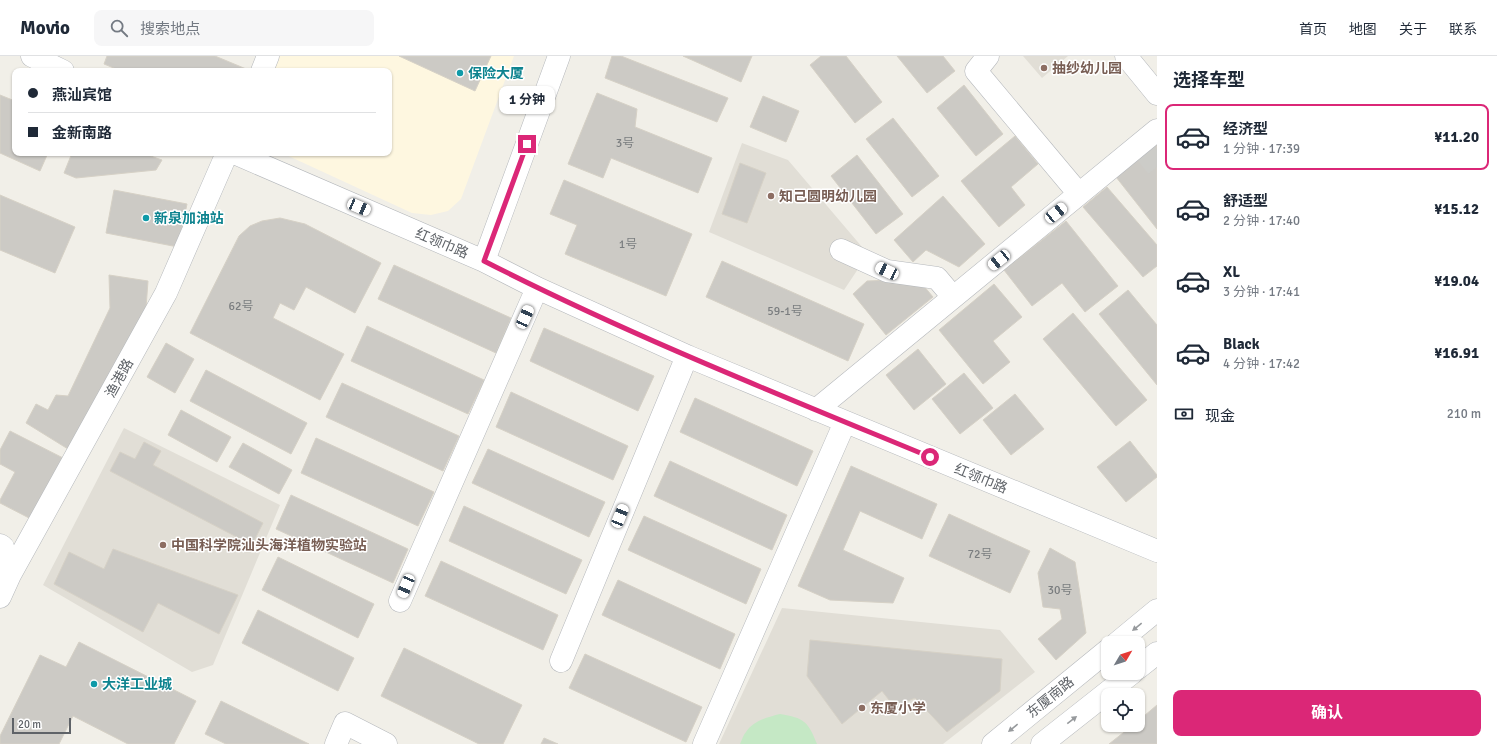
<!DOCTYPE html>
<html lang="zh">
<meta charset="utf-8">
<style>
body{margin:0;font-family:Signika,"Noto Sans SC",sans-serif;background:#f6f6f7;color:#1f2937;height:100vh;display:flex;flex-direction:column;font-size:15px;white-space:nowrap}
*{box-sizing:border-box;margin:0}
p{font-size:13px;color:#747a83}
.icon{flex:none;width:22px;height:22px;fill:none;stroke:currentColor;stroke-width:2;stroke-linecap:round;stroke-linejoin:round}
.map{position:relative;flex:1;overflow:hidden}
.sheet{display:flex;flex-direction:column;background:#fff;width:340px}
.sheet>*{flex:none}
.hud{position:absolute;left:12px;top:12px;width:380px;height:88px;border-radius:8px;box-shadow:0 1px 3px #0004;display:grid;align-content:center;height:88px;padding:0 16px;background:#fff}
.needle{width:26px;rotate:51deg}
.tools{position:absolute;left:1101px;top:580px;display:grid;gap:8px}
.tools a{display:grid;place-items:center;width:44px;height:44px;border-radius:8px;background:#fff;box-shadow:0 1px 3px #0004;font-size:20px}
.scale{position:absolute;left:12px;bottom:10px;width:59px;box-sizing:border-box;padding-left:4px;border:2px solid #5f6368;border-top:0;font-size:11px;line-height:14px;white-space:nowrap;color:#5f6368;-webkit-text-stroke:3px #fff;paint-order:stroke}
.end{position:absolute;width:18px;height:18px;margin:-9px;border:5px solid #db2777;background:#fff;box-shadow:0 0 0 2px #fff}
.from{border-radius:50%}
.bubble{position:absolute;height:28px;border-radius:8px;background:#fff;box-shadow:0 1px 3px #0004;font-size:13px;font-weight:700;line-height:28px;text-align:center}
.car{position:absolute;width:12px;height:24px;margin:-12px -6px;border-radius:5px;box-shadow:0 0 3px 1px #0007;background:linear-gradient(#fff 24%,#345 0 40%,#fff 0 76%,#345 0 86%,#fff 0)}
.hud b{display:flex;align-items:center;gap:14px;height:38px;font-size:15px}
.hud b+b{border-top:1px solid #e0e1e3}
.hud i{width:10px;height:10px;background:#1f2937}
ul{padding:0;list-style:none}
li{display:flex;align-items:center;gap:12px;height:66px;margin:0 8px 6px;padding:0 8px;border:2px solid transparent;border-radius:8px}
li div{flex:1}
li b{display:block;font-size:15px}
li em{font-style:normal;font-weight:700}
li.on{border-color:#db2777}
li>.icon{width:36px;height:36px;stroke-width:1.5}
h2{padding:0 16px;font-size:18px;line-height:48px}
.pay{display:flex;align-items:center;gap:10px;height:44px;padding:0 16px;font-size:15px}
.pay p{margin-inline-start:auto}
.cta{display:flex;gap:8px;margin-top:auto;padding:8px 16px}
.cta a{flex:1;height:46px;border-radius:8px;background:#db2777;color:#fff;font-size:16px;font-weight:700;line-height:46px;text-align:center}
header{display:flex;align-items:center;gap:24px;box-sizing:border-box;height:56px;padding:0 20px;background:#fff;border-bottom:1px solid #e0e1e3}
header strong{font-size:19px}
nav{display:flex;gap:22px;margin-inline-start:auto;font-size:14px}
.search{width:280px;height:36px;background:#f6f6f7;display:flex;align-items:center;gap:10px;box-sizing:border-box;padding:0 14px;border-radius:8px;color:#747a83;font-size:15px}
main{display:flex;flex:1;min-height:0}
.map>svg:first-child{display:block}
</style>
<header>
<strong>Movio</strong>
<div class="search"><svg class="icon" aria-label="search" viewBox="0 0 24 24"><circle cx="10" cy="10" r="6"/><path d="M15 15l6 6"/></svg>搜索地点</div>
<nav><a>首页</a><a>地图</a><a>关于</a><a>联系</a></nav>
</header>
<main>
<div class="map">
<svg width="1157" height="688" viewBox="0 0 1157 688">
<rect width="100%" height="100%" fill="#f1efe8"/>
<path fill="#fef7e0" d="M280,0H514L461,143L448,155L431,159L412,157L282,97H389V15H273Z"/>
<path fill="#e1ded6" d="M1023,0H1068L1042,22Z
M742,87L788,104L868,198L844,234L709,176Z
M124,372L280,449L213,609L192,616L43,529Z
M782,552L1000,574L1035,616L943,688H719Z"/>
<path fill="#c5e8c5" d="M780,658C804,662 808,665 817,688H740C742,684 743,679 746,676C753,665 768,661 780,658Z"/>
<path fill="#cccac5" stroke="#d6d1c6" d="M107,0H215L251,15H121L104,8Z
M399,0H491L475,35Z
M612,0H621L728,42L717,66L605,22Z
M683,0H752L741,26Z
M821,0H846L882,46L855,67L810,9Z
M897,0H943L955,15L927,37Z
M964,29L1003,78L976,100L937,52Z
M597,37L637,53L635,71L712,102L698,137L611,102L603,122L568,108Z
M0,39L15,45V97H48L40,115L0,97Z
M763,40L799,55L786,86L750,71Z
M893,62L939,120L912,141L866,83Z
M1015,80L1038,108L1011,131L1025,149L999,171L961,125Z
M1157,88V173L1116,121Z
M72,97H142L162,104L156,114L76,122L64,117Z
M857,99L903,158L876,178L831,120Z
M740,107L766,117L747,167L722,158Z
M564,124L692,178L666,240L565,198L577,169L550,158Z
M1107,131L1157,189V210L1143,221L1083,151Z
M114,134L187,148L178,191L106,177Z
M0,139L75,171L55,217L0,194Z
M943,140L985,188L959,211L926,194L913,206L894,184Z
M280,162L305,168L381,207L355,257L306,231L294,254L280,247L273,262L344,298L320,344L190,277L239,180L250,170L262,165Z
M1066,165L1118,230L1085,256L1062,227L1032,250L1004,214Z
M722,205L864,268L848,305L706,241Z
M394,209L511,262L496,297L378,243Z
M109,219L148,225L146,252L68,393L26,367L36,348L48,354L56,339L68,340L110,252Z
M918,223L933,241L886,279L853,238L867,225Z
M994,228L1022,261L993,285L1010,306L983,328L939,274Z
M1128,234L1157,269V329L1099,258Z
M1073,257L1147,344L1116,370L1043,283Z
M367,270L484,324L468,358L351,305Z
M544,272L654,320L638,355L530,305Z
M166,287L194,303L175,337L147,321Z
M918,293L946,328L914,354L886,319Z
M206,314L307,367L291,398L190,345Z
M964,317L993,352L960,378L932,343Z
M342,327L459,380L443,415L326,361Z
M511,336L628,390L613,424L496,371Z
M1015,338L1044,373L1011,399L983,364Z
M695,342L813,395L797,430L680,376Z
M181,354L231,381L217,406L168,379Z
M10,375L63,402L31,463L0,447V444L15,416L0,408V394Z
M316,382L434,436L418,470L301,417Z
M1130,385L1157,419V421L1126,446L1097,411Z
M144,386L161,395L153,409L263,467L252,489L110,415L120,396L135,403Z
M243,387L292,414L279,438L229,411Z
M488,393L605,446L589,481L472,427Z
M670,405L787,459L772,494L654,440Z
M851,410L937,448L922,483L860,455L843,494L904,522L893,547L830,544L798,530Z
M291,439L408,493L393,527L276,473Z
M464,450L582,504L566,538L449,485Z
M949,458L1030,495L1010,537L929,500Z
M644,460L761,513L746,548L628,494Z
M1050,492L1075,506L1086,577L1056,604L1038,583L1062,563L1060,553L1043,551L1038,517Z
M113,493L238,539L219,578L158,547L143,576L54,528L69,496L104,513Z
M278,501L374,548L358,582L262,534Z
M441,505L558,559L543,594L425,540Z
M618,524L735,578L720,613L602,559Z
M258,554L354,602L338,635L242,587Z
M810,584L1002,603L1000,635L947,676L915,642L901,648L889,644L882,635L842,668L807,620Z
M79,586L196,645L174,688H128L73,660L59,688H0V680L40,599L66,611Z
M404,592L522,649L503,688H479L381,640Z
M585,598L702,651L686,686L569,632Z
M221,645L309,688H226L205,678Z
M1157,649V688H1109L1133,669H1138V665Z
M544,682L558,688H541Z"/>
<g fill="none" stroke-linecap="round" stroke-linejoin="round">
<path stroke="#ccccc8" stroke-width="22" stroke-dasharray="22 11" stroke-linecap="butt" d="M1146,97L1157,111"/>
<g stroke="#b5b8bc" stroke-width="23">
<path id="minor" d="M32,0L63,15
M988,0L976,15L1079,138
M1126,0L1157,38
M262,15L268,0
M234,97L484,205L537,232L687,300L1157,495
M841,194L887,215L937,222L953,241
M484,205L559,0
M816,354L1157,74
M0,489L3,491L10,519
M0,541L10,519L166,237L227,97
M400,545L537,232
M1117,587L1157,554
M561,605L687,300
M1138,612L1157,597
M336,688L345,667L386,688
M704,688L845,366
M993,688L1108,594
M1042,688L1132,617"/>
</g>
<use href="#minor" stroke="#fff" stroke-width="22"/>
</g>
<defs><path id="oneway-solid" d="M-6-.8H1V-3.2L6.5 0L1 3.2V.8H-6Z"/></defs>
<g fill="#979a9d">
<use href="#oneway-solid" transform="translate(1137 571) rotate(141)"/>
<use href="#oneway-solid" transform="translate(1072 664) rotate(-38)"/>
<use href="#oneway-solid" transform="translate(1013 672) rotate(141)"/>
</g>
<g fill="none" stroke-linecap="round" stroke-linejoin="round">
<path stroke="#db2777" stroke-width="5" d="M527,88L484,205C629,279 780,339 930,401"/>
</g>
<g fill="#8d6e63" stroke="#fff" stroke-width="1.5">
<circle cx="1044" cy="12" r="4"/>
<circle cx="771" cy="140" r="4"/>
<circle cx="163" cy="489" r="4"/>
<circle cx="862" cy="652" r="4"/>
</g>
<g fill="#0f9aa8" stroke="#fff" stroke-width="1.5">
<circle cx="460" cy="17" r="4"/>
<circle cx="146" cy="162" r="4"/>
<circle cx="94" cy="628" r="4"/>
</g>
<g text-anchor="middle" stroke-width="3" stroke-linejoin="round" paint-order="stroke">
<g font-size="12" fill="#7a7d7f">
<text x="625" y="91">3号</text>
<text x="628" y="192">1号</text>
<text x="241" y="254">62号</text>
<text x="785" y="259">59-1号</text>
<text x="980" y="502">72号</text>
<text x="1060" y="538">30号</text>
</g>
<g font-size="14" font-weight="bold" fill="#785e54" stroke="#fff" text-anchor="start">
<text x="1052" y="17">抽纱幼儿园</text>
<text x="779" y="145">知己圆明幼儿园</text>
<text x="171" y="494">中国科学院汕头海洋植物实验站</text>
<text x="870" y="657">东厦小学</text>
</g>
<g font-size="14" font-weight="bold" fill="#0d838f" stroke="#fff" text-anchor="start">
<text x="468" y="22">保险大厦</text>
<text x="154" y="167">新泉加油站</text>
<text x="102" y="633">大洋工业城</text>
</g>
<g font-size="14" fill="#5f6368" stroke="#fff">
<text transform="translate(442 187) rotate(23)" y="5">红领巾路</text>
<text transform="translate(119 322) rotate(-61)" y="5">渔港路</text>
<text transform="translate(981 422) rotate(22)" y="5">红领巾路</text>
<text transform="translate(1050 641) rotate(-39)" y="5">东厦南路</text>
</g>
</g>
</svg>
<div class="tools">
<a><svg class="needle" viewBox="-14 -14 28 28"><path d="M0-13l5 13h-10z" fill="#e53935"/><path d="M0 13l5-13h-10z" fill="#747a83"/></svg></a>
<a><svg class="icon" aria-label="locate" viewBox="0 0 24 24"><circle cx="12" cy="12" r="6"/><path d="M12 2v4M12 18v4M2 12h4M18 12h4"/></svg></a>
</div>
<div class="scale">20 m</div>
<i class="end from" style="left:930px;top:401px"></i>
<i class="end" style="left:527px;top:88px"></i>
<div class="bubble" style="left:499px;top:30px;width:56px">1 分钟</div>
<i class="car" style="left:359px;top:151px;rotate:113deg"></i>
<i class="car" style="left:1056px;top:157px;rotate:51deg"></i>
<i class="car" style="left:999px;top:204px;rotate:231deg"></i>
<i class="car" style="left:887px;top:215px;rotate:295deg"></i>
<i class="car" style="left:525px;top:261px;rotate:24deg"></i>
<i class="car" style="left:620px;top:460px;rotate:22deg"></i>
<i class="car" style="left:406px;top:530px;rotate:203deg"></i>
<div class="hud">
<b><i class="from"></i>燕汕宾馆</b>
<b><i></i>金新南路</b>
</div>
</div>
<section class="sheet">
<h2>选择车型</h2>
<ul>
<li class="on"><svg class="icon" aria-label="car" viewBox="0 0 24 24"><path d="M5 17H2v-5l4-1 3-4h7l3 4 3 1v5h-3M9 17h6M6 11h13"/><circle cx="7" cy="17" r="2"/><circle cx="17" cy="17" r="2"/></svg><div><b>经济型</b><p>1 分钟 · 17:39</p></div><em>¥11.20</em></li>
<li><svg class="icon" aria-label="car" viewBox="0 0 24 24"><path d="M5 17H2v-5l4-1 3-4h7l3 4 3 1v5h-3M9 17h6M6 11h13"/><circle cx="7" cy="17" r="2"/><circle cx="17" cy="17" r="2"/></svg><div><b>舒适型</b><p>2 分钟 · 17:40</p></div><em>¥15.12</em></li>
<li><svg class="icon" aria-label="car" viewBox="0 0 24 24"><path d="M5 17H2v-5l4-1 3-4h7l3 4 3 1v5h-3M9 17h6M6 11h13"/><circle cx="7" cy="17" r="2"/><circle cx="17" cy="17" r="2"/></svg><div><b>XL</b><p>3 分钟 · 17:41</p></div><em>¥19.04</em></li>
<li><svg class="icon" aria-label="car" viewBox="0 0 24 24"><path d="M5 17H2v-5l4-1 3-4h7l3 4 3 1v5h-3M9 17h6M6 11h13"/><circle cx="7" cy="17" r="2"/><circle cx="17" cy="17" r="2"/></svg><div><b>Black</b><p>4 分钟 · 17:42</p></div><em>¥16.91</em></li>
</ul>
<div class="pay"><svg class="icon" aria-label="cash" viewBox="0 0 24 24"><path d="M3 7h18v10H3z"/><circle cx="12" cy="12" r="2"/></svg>现金<p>210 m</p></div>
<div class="cta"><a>确认</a></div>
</section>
</main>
